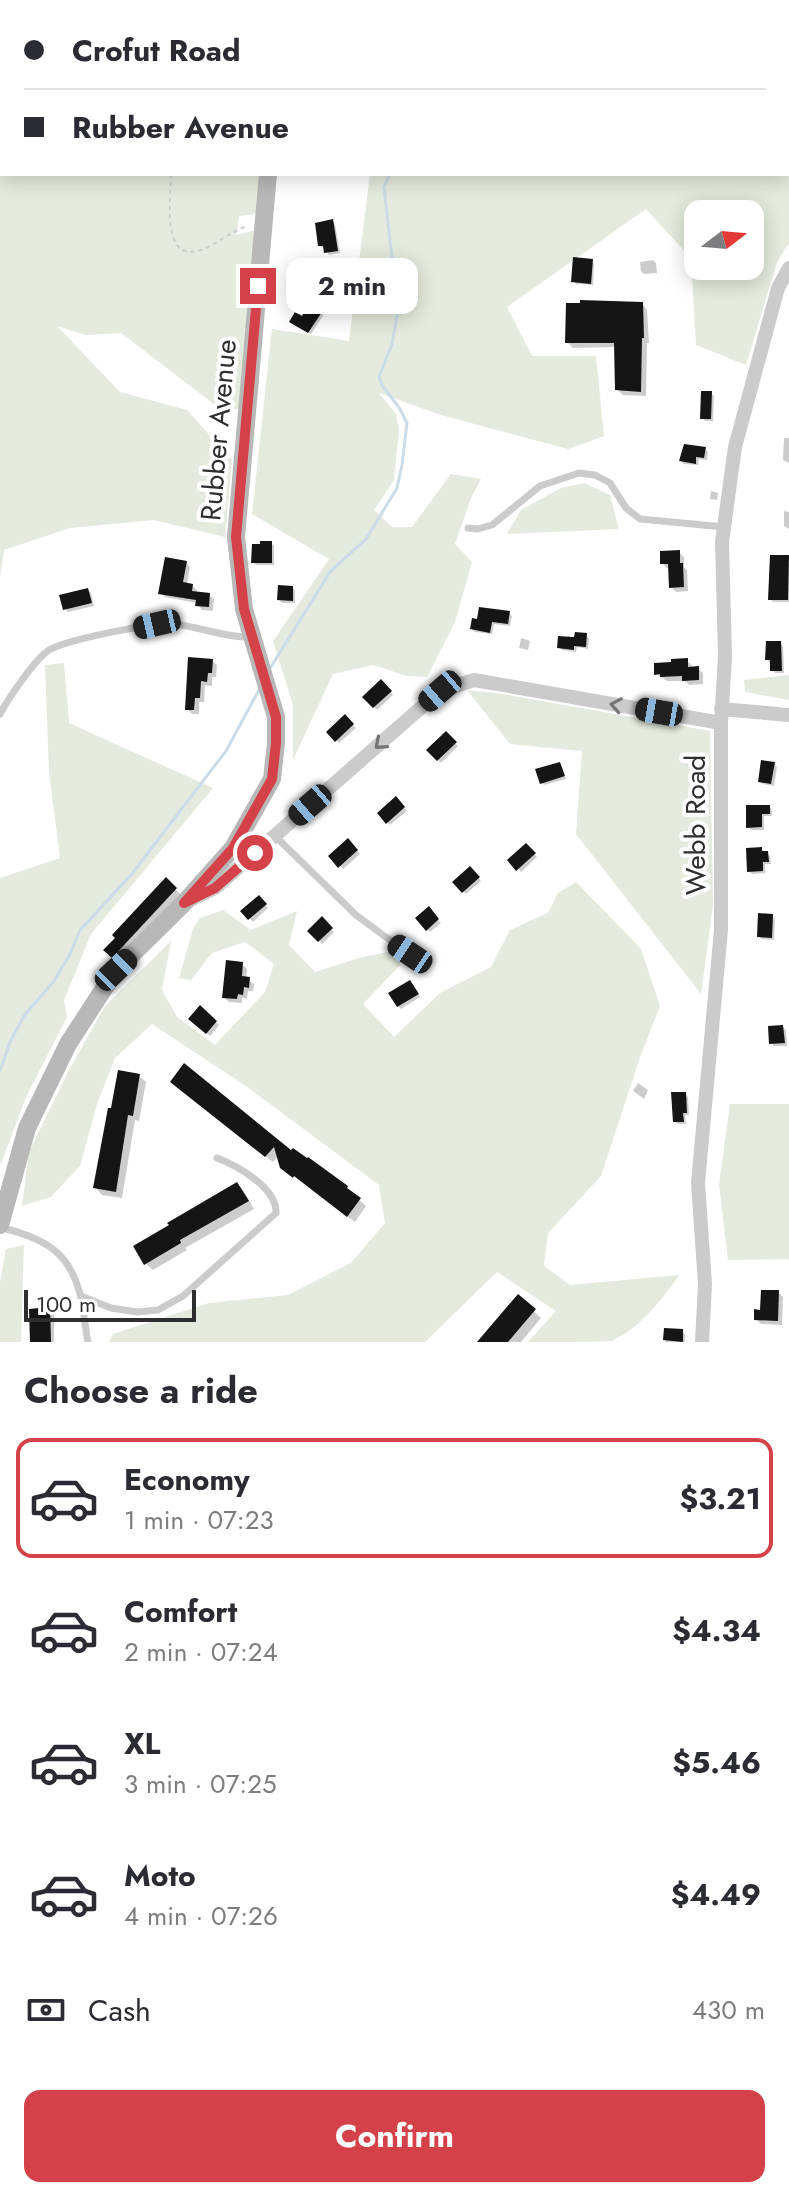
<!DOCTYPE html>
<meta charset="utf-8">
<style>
body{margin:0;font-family:Jost,sans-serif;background:#f7f7f7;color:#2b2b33;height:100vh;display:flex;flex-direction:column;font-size:30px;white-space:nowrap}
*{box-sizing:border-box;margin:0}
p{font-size:26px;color:#7c7c81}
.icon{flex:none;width:44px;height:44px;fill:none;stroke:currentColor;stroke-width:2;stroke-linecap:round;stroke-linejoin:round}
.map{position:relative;height:1342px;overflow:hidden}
.details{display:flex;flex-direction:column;background:#fff;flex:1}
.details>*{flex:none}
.hud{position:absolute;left:0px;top:0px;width:790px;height:176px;box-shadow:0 4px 20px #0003;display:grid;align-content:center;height:176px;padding:0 24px;background:#fff}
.needle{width:52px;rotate:74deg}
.fabs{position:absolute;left:684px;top:200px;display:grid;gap:16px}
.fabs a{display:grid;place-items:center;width:80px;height:80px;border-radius:16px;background:#fff;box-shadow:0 4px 20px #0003;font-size:40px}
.scale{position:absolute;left:24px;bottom:20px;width:172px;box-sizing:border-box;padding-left:8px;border:4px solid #2e2e2e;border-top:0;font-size:22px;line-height:28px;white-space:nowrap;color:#2e2e2e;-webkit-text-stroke:6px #fff;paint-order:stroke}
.end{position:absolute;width:36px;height:36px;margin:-18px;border:10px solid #d54148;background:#fff;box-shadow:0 0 0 4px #fff}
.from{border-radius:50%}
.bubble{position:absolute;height:56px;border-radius:16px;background:#fff;box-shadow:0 4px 20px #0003;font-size:26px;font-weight:700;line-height:56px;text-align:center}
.car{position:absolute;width:24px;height:48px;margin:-24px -12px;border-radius:10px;box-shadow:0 0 6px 2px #0007;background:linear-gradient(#222 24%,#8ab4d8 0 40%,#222 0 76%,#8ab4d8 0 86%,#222 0)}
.hud b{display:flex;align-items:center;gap:28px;height:76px;font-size:30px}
.hud b+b{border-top:2px solid #e1e1e2}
.hud i{width:20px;height:20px;background:#2b2b33}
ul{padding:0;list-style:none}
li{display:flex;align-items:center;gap:24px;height:120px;margin:0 16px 12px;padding:0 8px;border:4px solid transparent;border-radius:16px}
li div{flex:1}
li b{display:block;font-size:30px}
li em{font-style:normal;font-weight:700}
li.on{border-color:#d54148}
li>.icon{width:72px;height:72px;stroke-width:1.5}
h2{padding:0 24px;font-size:36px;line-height:96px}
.pay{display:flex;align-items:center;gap:20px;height:88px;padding:0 24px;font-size:30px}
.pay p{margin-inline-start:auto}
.action{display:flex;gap:16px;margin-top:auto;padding:16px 24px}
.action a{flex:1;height:92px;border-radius:16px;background:#d54148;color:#fff;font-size:32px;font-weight:700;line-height:92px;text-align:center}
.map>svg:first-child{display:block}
</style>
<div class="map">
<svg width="789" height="1342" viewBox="0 0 789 1342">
<rect width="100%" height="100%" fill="#fff"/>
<path fill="#e4eadd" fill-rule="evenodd" d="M355,0H789V243L777,262L746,365L696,345L691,258L646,209L507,307L532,356H596L604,436L568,449L441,415L379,393L396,414L399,430L394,480L374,510L392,527H412L451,474L481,479L471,498L455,544L472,562L455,622L427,677L407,676L373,665L333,674L293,760V705L273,641L329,559L252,514L272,329L349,341L370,174H788V2H370ZM698,214H750V266H698Z
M2,48V174H261L257,214L239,216L236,235L257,230L239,409L219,408L121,333L86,335L57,326L120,392L187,410L232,460L225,537L154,520L70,528L4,550L0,578V49Z
M584,483L610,495L619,529L507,534L521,510L561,488Z
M64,663L69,723L213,788L91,934L64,1000L67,1017L26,1097L0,1166V878L60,858L49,772L45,665Z
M789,675V700L745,692L744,680Z
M467,690L503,694L710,731L713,905L701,994L576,834L582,751L510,744Z
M576,882L641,949L660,1006L640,1057L601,1176L548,1233L544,1266L570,1285L679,1275C664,1298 637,1331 611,1341C598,1342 545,1342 528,1342L556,1311L497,1272L425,1342H109L113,1334L209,1303L288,1295L351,1263L385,1223L379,1185L246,1086L152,1024L115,1058L97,1104L80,1166L51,1197L22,1206L29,1152L69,1070L105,1006L171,941L162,990L177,1017L215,1045L265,992L274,964L245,942L212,953L191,980L179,978L193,929L200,918L223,910L251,930L297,911L289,945L315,972L362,957L389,952L401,964L363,1004L394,1037L440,993L491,967L510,930L548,913L558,893Z
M730,1104H789V1259L728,1260L719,1184Z
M24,1245L21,1342H0V1282L6,1249Z"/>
<path fill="#0003" d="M333,221L335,224L340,253L329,255L325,248L320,245Z
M653,260L656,263L657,273L644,274L641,271L640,262Z
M592,261L594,264L593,285L576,284L573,281Z
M642,304L647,310L649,343H647L646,396L623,395L617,389L616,347L573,348L567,342Z
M321,313L323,316L311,334L294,325L302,318Z
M711,393L714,396L713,421H705L702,418Z
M784,438H789V463L783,460Z
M705,449L708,452L707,460L699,459L698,465L684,464L681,461Z
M711,491L718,493L717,500L710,499Z
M784,511L789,512V529L784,526Z
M271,543L274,546V565H256L253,562Z
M679,552L684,557V567L687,570L688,591L676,592L671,587L670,568H667L662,563Z
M772,557H789V602H773L770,599Z
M186,562L190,567L187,584L192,585L197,590L196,593L209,595L214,599L213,611L202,610L197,603L165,597L160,593Z
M293,588L295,591V603H282L279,600Z
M88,590L91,593L94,606L68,612L65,609Z
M509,613L512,616L510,626L494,624L492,634L475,632L472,629Z
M586,635L589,638L588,649L577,647L576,652L562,650L559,647Z
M521,638L530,641L528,650L519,648Z
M780,643L783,646L784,673H775L767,659Z
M190,659L212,661L217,665L216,677H212V686L205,685L204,702H199V714H192L187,709Z
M687,661L692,665V669L698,668L703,673V684L689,685L685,681H667L656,674Z
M381,682L393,695L377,710L365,697Z
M345,717L356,728L339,743L329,732Z
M446,734L458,746L441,763L429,750Z
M560,764L566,779L544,785L542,783Z
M774,764L777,767L774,786L763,784L760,781Z
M396,799L407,811L390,825L379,813Z
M770,807L772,810V816H764V830H751L748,827Z
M348,841L360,854L343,869L331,856Z
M526,845L537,857L521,872L510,860Z
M761,849L770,856L771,864H765V873L752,874L749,871Z
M470,868L481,881L466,894L455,882Z
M166,880L181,895L118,961L106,950Z
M259,897L268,908L253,922L243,911Z
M428,909L441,923L430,932L418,918Z
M772,916L775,919L774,940L762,939L759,936Z
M322,919L334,932L322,944L310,931Z
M242,964L247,969L246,979L254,984L253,991H248L247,998H242V1003L229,1002L224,997Z
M413,985L420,997L401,1009L398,1006Z
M200,1008L219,1025L210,1036L191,1018Z
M783,1028L786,1030L787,1046H774L771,1043Z
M139,1076L146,1082L139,1121L135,1120L122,1198L102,1195L96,1188Z
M638,1083L648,1090L644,1099L633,1091Z
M179,1088L292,1153L347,1188L366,1206L355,1222L285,1169L278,1156L273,1162Z
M685,1094L688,1097L689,1115H685L686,1124H677L675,1121Z
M237,1184L244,1191L254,1209L185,1248L187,1250L153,1270L146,1264Z
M778,1292L783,1297L782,1325L761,1324L756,1319Z
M519,1297L541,1318L521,1342H480Z
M49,1309L54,1314V1342H32Z
M666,1330L682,1331L685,1334V1342H661H665Z"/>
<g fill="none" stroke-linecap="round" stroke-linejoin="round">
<path stroke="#cbdce8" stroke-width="3" d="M610,2L611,0
M269,670L330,572L366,539L397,488L402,465L407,423L400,409L382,385L379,377L392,344L398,311L384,187L390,174
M0,1071L10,1042L24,1016L54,981L70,954L80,930L131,875L226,751L260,688"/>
</g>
<path fill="#151515" d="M333,219L338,251L324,253L323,246H318L315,223Z
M573,257L593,259L591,284L571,282Z
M580,300L643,302L644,338H642L641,392L615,390L614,343H565L566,303H580Z
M308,304L322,312L308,333L289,322L295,312L302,316Z
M701,391H712L711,419H700Z
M684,444L706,447L704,458L696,457V464L679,461Z
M260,541H272V563H251L252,544H260Z
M680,550V563H683L684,587L669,588L668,564H660V551Z
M770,555H789L788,600H768Z
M165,557L187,561L183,582L193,584L192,591L210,593L209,607L195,606L196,600L158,594Z
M278,585L293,586V601L277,600Z
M88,588L92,603L63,610L59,595Z
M479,607L510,611L508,624L492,622L490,633L470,629L472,618L477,619Z
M575,632L587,633L586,647L574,646V650L557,648L558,636L574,637Z
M766,641H781L782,671H770V660H765Z
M188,657L213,659L212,673H208L207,682L201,681L200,698H195L194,710H185Z
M688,658V667L699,666V680L682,681V676L660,677V674L654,675V663L671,662V659Z
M381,679L392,691L373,708L362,697Z
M345,714L354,724L335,742L326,732Z
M446,731L457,742L437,761L426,750Z
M761,760L775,762L771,784L758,782Z
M560,762L565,776L540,784L535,769Z
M396,796L405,807L386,824L377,813Z
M746,805H770V814H762V827L746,828Z
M348,838L358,850L338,868L328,856Z
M526,843L536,853L516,871L507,860Z
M762,847V851H768L769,862H763V871L747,872L746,848Z
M470,866L480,877L462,893L452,882Z
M166,877L177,888L112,958L103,950L115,938L112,935Z
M259,895L267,904L248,920L240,911Z
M429,906L439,919L426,931L415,918Z
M758,913L773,914L772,938L757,937Z
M322,916L333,928L318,942L307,931Z
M226,960L243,962L242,976L250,977L249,988L244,987L243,995L238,994L237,999L222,998Z
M410,980L419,994L397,1007L388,993Z
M200,1005L217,1021L206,1034L188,1019Z
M783,1025L785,1043L769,1044L768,1026Z
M184,1063L291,1150L293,1148L307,1158L308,1157L348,1186L347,1188L361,1198L347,1217L294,1176L293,1178L280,1168L274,1147L265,1157L170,1082Z
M118,1070L140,1074L133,1116L128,1115L116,1192L93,1188L108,1108H111Z
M671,1092H686L687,1113H683L684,1122H673Z
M237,1182L249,1201L180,1240L181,1243L144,1265L133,1246L169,1225L167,1223Z
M761,1290H779L778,1321L754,1320V1309L760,1310Z
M518,1294L536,1309L508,1342H477Z
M50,1307L51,1342H30L29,1309Z
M664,1328L683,1329V1342L663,1340Z"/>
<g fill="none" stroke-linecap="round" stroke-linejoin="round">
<path stroke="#cbcbcb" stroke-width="2" stroke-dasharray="4 4" stroke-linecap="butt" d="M0,147L2,146
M171,174C171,200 159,271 208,247C222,240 233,231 247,226"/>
<path stroke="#cbcbcb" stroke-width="7" d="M468,528L478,529L492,525L540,486L579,473L595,475L610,483L626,508L640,519L724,527
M0,714C8,699 35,659 49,650C66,640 149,623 170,624C197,625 223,638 250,637
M275,836L356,915L421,963
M0,1227C44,1239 70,1250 81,1298C84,1312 85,1327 88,1342
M81,1296L111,1308L137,1312L158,1310L183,1296L276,1213C277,1188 238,1166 217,1158"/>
<path stroke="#cbcbcb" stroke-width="14" d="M721,709L789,715
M188,901L215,888L440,691L474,680L721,723
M702,1342L705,1284L698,1183L721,930V723L725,656L722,542L735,447L778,288L789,268"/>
<path stroke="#b8b8b8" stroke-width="18" d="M279,0L280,2
M0,1225L27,1128L68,1044L116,970L184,903L233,848L272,779L276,743V717L244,609L236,537L268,174"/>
</g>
<defs><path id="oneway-chevron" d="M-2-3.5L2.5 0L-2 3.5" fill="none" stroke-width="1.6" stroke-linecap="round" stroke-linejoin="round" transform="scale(2)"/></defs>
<g stroke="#757575">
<use href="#oneway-chevron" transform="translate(616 705) rotate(-170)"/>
<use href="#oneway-chevron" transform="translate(380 744) rotate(139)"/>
</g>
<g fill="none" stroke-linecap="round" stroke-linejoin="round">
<path stroke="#d54148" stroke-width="10" d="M255,853L215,888L184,903L233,848L272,779L276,743V717L244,609L236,537L258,286"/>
</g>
<g text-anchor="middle" stroke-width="8" stroke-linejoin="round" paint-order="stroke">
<g font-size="28" fill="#2e2e2e" stroke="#fff">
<text transform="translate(218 430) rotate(-85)" y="10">Rubber Avenue</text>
<text transform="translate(695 825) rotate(-90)" y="10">Webb Road</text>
</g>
</g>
</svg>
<div class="fabs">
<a><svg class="needle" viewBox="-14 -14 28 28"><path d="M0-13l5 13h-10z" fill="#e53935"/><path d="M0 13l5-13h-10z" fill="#7c7c81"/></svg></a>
</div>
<div class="scale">100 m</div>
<i class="end from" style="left:255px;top:853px"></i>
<i class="end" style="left:258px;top:286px"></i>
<div class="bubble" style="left:286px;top:258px;width:132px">2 min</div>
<i class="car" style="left:157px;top:624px;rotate:257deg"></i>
<i class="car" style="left:440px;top:691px;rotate:229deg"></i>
<i class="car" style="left:659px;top:712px;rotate:280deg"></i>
<i class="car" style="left:310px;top:805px;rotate:229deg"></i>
<i class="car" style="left:410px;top:954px;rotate:304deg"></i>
<i class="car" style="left:116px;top:970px;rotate:46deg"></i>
<div class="hud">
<b><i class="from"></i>Crofut Road</b>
<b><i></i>Rubber Avenue</b>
</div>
</div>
<section class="details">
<h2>Choose a ride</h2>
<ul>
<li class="on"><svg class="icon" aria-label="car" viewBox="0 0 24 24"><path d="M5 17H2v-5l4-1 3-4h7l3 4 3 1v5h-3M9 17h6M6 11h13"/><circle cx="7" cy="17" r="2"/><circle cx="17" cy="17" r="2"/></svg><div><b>Economy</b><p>1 min · 07:23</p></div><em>$3.21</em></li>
<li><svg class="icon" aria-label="car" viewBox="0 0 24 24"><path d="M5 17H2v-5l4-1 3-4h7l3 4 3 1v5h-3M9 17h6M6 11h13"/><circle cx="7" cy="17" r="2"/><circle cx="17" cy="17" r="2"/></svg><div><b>Comfort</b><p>2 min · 07:24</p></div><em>$4.34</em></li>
<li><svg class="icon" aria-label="car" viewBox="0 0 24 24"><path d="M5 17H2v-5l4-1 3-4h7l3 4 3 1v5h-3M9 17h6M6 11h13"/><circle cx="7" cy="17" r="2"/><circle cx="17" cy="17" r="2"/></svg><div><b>XL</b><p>3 min · 07:25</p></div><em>$5.46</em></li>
<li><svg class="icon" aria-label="car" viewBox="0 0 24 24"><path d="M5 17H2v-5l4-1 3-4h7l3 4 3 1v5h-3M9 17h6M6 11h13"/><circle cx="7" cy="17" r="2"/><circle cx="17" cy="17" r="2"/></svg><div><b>Moto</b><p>4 min · 07:26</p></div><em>$4.49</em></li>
</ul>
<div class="pay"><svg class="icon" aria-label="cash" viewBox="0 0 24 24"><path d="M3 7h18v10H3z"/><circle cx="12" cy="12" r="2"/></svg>Cash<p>430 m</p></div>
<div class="action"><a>Confirm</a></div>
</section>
